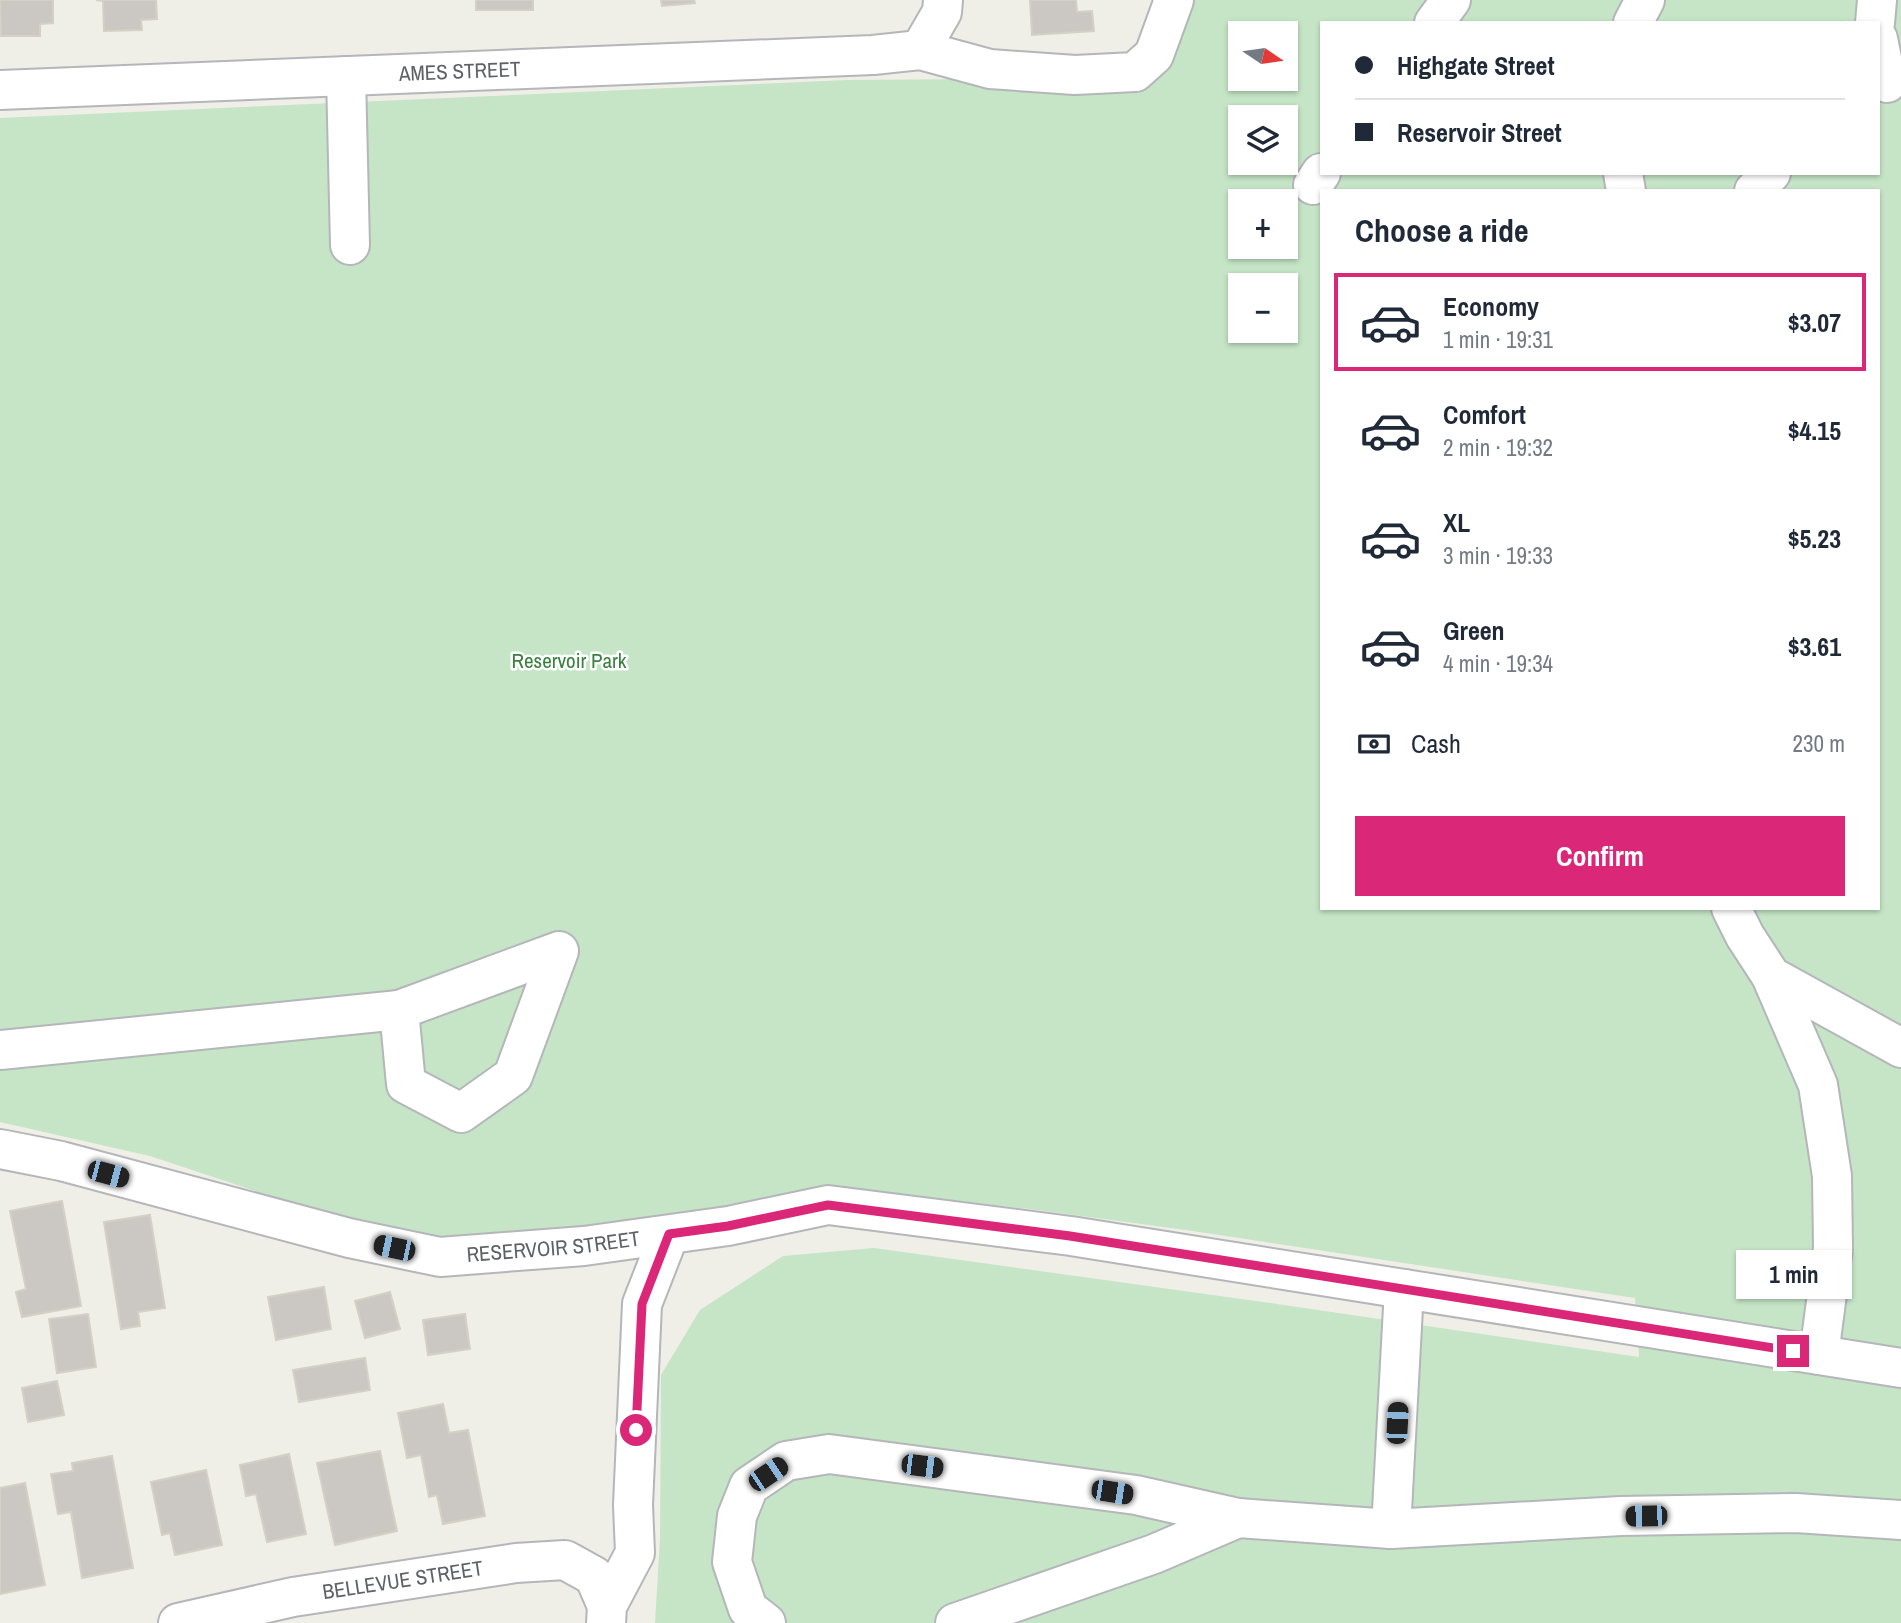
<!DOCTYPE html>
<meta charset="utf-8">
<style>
body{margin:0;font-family:"Archivo Narrow",sans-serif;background:#f6f6f7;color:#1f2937;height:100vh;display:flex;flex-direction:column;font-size:26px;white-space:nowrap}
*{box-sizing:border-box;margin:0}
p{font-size:23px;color:#747a83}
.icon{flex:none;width:38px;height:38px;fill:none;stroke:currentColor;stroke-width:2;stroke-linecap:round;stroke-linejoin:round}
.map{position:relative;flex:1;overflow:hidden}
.details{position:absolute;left:1320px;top:189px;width:560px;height:721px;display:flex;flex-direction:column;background:#fff;border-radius:0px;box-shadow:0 2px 5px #0004}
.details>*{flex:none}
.hud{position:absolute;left:1320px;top:21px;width:560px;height:154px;border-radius:0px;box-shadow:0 2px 5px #0004;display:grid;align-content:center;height:154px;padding:0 35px;background:#fff}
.needle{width:46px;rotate:103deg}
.fabs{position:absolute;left:1228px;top:21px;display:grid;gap:14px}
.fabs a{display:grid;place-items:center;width:70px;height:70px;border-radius:0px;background:#fff;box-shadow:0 2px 5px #0004;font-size:35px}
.end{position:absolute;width:32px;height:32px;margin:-16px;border:9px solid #db2777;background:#fff;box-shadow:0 0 0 4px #fff}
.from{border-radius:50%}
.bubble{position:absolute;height:49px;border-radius:0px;background:#fff;box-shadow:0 2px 5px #0004;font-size:23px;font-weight:700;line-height:49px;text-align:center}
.car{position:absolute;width:21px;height:42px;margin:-21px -10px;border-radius:9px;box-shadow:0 0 5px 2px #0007;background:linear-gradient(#222 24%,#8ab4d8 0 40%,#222 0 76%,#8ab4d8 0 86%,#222 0)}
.hud b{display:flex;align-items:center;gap:24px;height:66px;font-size:26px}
.hud b+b{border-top:2px solid #e0e1e3}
.hud i{width:18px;height:18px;background:#1f2937}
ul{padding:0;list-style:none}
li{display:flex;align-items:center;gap:21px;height:98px;margin:0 14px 10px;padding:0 21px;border:4px solid transparent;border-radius:0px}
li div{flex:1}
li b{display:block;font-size:26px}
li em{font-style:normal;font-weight:700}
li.current{border-color:#db2777}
li>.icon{width:63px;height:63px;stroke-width:1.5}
h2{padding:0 35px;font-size:32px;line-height:84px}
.pay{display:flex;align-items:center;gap:18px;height:77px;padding:0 35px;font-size:26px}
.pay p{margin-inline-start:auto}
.button{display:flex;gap:14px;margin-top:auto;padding:14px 35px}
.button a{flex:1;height:80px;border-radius:0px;background:#db2777;color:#fff;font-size:28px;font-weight:700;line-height:80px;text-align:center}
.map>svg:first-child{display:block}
</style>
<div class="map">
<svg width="1901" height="1623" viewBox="0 0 1901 1623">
<rect width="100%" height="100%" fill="#efeee7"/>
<path fill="#c5e5c6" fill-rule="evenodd" d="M1166,0H1901V1623H655L660,1539L661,1375L700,1310L783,1256L874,1248L1270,1303L1639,1357L1635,1298L1193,1231L1030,1209L862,1190L561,1241L474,1240L402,1234L334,1217L150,1156L0,1122V118L848,80L978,79L1073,57L1127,56L1148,42ZM1321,23H1878V173H1321ZM1241,33H1286V79H1241ZM1241,117H1286V163H1241ZM1321,191H1878V908H1321ZM1241,201H1286V247H1241ZM1241,285H1286V331H1241Z"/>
<path fill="#cbc8c4" stroke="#d4d0c5" stroke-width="2" d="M0,0H53V23L40,24V36H1Z
M96,0H156L157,19L141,20L142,30L104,31L103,1Z
M476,0H533V10H476Z
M661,0H694L695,3L662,6Z
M1030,0H1076L1077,12L1092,11L1094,31L1032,35Z
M62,1201L81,1306L22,1317L16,1292L26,1289L10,1211Z
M150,1215L165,1308L138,1312L140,1326L121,1329L104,1222Z
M324,1287L331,1329L276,1340L268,1297Z
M390,1292L400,1329L365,1338L355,1301Z
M88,1314L96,1367L57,1373L49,1319Z
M465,1314L470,1349L428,1355L423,1320Z
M365,1358L370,1390L299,1402L293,1370Z
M57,1381L64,1415L28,1422L22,1388Z
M443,1404L449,1433L468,1430L485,1516L443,1524L437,1495L429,1497L421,1455L407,1458L398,1413Z
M380,1451L397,1531L335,1545L317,1463Z
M289,1454L306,1534L267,1542L256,1494L246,1496L240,1465Z
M112,1456L133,1568L82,1578L71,1512L58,1514L51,1474L73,1471L72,1463Z
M206,1470L222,1545L175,1555L170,1533L162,1535L151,1482Z
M25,1483L45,1585L0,1594V1488Z"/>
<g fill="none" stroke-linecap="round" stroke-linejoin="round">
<g stroke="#b4b6ba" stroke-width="42">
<g id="minor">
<path d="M1434,23L1451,0"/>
<path d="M1633,23L1645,0"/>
<path d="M1875,23L1877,0"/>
<path d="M1878,39L1887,83"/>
<path d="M920,50L942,12L943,0"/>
<path d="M346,76L350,245"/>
<path id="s1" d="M0,90L873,55L920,50L990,69L1075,75L1135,72L1154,55L1174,0"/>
<path d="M1623,173L1626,191"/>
<path d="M1313,185L1321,173"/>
<path d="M1754,191L1771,173"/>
<path d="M1731,908L1745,936L1771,976L1901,1048"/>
<path d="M559,951L513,1076L461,1113L406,1084L399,1010Z"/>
<path d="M1771,976L1818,1085L1832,1176L1833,1248L1819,1355"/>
<path d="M0,1050L399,1010"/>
<path id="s2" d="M0,1149L61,1161L349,1238L440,1257L584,1246L728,1226L828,1205L1071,1236L1901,1368"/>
<path d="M1238,1518L1391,1529L1621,1516L1796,1513L1901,1520"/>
<path d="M1391,1529L1404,1289"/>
<path id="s3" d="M178,1623L293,1597L516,1563L565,1560L594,1576L607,1606"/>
<path d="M606,1623L607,1606L635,1553L633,1505L642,1304L669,1235"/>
<path d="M766,1623L748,1609L732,1562L737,1516L749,1486L786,1461L829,1454L1136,1495L1238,1518L1154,1554L955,1623"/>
</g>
</g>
<use href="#minor" stroke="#fff" stroke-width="38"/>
</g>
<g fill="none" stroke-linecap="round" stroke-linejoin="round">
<path stroke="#db2777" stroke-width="9" d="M636,1430L642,1304L669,1234L728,1226L828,1205L1070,1236L1793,1351"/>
</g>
<g text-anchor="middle" stroke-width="5" stroke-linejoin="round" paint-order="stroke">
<g font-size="21" fill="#5e6166" stroke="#fff">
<text dy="7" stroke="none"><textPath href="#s1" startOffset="460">AMES STREET</textPath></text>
<text dy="7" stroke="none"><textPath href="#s2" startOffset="567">RESERVOIR STREET</textPath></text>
<text dy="7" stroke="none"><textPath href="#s3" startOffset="229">BELLEVUE STREET</textPath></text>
</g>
<g font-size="21" fill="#3a8140" stroke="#fff">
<text x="569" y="668">Reservoir Park</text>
</g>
</g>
</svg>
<div class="fabs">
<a><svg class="needle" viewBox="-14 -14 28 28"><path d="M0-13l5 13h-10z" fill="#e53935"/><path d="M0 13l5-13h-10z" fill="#747a83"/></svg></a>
<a><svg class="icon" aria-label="layers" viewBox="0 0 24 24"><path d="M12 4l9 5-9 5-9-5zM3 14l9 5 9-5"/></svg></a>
<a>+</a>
<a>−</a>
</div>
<i class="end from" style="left:636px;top:1430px"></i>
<i class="end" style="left:1793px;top:1351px"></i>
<div class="bubble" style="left:1736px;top:1250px;width:116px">1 min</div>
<i class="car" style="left:108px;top:1174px;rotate:105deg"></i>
<i class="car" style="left:394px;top:1248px;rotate:282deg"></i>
<i class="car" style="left:1397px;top:1423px;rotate:3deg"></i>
<i class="car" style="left:922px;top:1466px;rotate:97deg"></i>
<i class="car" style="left:768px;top:1474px;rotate:56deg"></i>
<i class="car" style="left:1112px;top:1492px;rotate:99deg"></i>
<i class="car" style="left:1646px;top:1516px;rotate:269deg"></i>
<div class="hud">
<b><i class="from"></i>Highgate Street</b>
<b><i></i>Reservoir Street</b>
</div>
<section class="details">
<h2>Choose a ride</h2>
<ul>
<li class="current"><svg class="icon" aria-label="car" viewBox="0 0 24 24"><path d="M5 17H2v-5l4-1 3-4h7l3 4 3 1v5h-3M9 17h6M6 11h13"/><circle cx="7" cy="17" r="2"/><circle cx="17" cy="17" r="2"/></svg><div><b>Economy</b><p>1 min · 19:31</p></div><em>$3.07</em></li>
<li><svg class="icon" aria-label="car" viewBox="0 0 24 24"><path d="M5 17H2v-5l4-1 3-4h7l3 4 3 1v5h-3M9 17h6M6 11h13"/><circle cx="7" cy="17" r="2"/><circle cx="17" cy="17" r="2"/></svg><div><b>Comfort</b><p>2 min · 19:32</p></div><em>$4.15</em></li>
<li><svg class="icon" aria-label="car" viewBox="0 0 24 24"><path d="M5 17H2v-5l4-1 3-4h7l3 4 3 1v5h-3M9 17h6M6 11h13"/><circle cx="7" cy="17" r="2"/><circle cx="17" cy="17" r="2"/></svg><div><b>XL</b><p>3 min · 19:33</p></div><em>$5.23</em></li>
<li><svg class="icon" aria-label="car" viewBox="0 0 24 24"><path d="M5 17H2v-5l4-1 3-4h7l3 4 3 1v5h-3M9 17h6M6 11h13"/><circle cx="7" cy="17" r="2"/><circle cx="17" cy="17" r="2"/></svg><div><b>Green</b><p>4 min · 19:34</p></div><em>$3.61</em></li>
</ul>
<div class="pay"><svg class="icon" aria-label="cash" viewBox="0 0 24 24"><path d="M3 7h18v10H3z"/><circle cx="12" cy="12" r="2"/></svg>Cash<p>230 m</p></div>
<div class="button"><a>Confirm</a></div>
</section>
</div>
